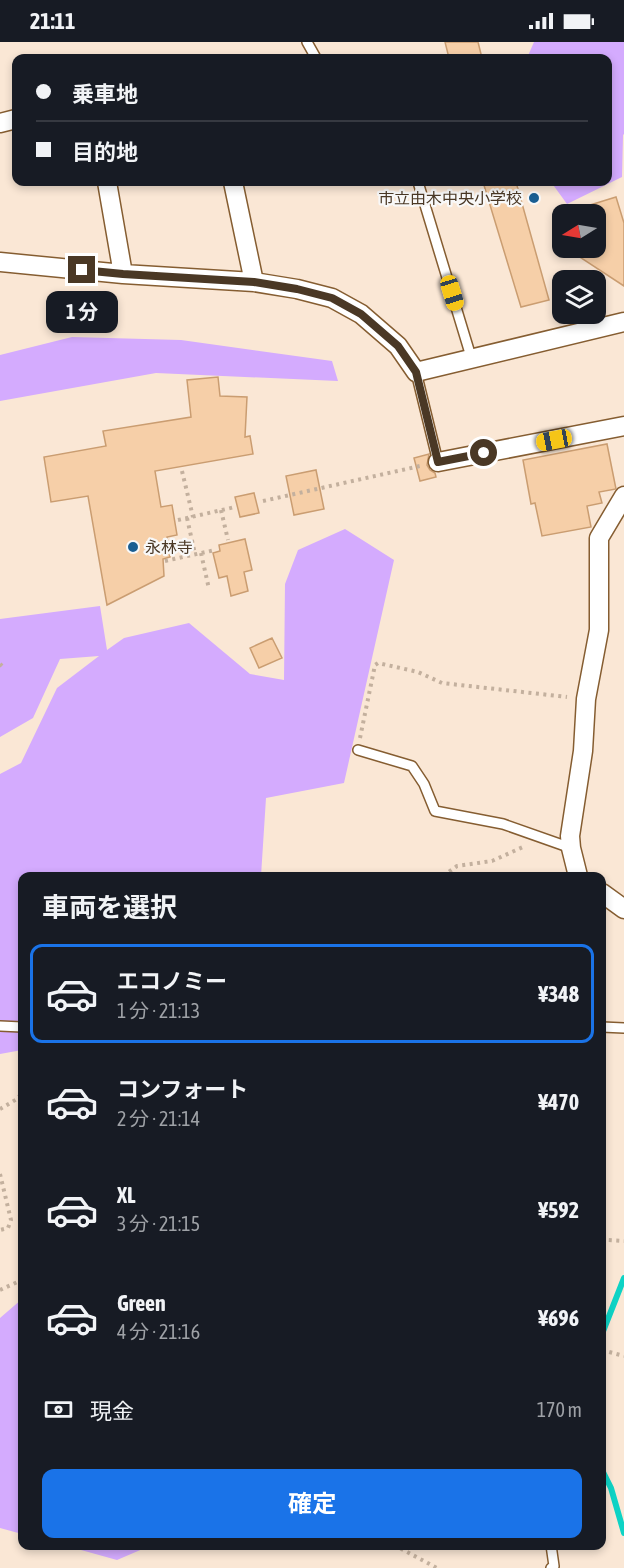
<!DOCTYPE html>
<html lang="ja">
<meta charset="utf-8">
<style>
body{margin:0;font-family:"Asap Condensed","Noto Sans JP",sans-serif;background:#20242c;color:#f1f3f6;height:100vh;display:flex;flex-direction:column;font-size:22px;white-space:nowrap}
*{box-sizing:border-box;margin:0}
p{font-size:20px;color:#9ea1a6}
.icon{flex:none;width:33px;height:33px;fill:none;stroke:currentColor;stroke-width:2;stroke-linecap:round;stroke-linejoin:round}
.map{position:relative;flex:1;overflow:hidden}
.panel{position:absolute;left:18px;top:830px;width:588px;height:678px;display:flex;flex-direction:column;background:#171b24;border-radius:12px;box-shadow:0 3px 9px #0003}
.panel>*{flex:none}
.guide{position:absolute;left:12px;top:12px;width:600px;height:132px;border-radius:12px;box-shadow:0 3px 9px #0003;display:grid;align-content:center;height:132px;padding:0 24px;background:#171b24}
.needle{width:39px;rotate:259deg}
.fabs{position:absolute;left:552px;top:162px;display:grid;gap:12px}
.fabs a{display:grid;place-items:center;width:54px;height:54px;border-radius:12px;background:#171b24;box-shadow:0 3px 9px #0003;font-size:30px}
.end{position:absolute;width:27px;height:27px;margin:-14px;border:8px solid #4a3825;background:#fff;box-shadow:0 0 0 3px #fff}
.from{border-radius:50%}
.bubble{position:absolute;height:42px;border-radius:12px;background:#171b24;box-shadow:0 3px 9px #0003;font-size:20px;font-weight:700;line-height:42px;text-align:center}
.car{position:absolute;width:18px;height:36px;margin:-18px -9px;border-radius:8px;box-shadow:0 0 4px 2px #0007;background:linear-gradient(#f5c518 24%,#345 0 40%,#f5c518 0 76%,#345 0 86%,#f5c518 0)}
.guide b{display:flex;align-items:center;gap:21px;height:57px;font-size:22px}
.guide b+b{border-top:2px solid #363941}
.guide i{width:15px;height:15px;background:#f1f3f6}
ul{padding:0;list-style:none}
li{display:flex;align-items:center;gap:18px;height:99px;margin:0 12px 9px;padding:0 12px;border:3px solid transparent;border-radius:12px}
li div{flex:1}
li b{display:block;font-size:22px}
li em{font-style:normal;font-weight:700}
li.current{border-color:#1a73e8}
li>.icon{width:54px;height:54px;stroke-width:1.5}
h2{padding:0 24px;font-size:27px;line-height:72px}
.pay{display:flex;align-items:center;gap:15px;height:66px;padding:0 24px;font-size:22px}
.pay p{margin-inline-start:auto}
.primary-button{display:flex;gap:12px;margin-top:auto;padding:12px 24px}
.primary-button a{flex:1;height:69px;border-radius:12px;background:#1a73e8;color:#fff;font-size:24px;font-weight:700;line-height:69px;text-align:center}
.status{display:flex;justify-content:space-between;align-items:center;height:42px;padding:0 30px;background:#171b24;direction:ltr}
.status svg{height:16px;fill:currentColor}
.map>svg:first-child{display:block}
</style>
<div class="status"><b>21:11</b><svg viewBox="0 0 49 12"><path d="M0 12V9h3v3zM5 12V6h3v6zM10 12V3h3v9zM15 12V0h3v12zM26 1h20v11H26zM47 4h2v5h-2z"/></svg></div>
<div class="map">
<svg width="624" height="1526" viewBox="0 0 624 1526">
<rect width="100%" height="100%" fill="#fae7d5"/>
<path fill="#d4abfe" d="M534,0H624V92L623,93L622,135L567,162L551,140H608V16H527Z
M72,295L181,298L332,319L338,339L156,331L0,359V313Z
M345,487L394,518L344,741L266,756L261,834H22V1008L0,1012V732L21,721L57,646L99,614L60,617L33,676L0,695V577L100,564L107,608L124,596L189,581L250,632L284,638L285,542L298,508Z
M22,1257V1492L0,1486V1276Z
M63,1503H152L117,1518Z"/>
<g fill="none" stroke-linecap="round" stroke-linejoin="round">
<path stroke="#0ed3c5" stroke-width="6" d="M602,1292L624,1236
M602,1428L611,1446L624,1491"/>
</g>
<path fill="#f6cfa8" stroke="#ca9d71" stroke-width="1.5" d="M445,0H478L482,16H449Z
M483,140H516L549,258L521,265Z
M616,155L624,181V244L566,206H596V172H593L590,163Z
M218,335L220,354L247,355L245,395L250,394L253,412L155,429L161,465L172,463L177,493L167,495L170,515L163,517L164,534L107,563L88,454L51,460L44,415L106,404L103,389L191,375L187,338Z
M607,402L616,447L599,450L602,461L587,464L591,485L542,494L535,461L531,462L523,418Z
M429,412L427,423L430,428L435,431L436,435L420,439L414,416Z
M316,428L324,467L294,473L286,434Z
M254,451L259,471L240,475L235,455Z
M245,497L252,528L244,530L248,549L231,554L227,534L219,536L213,511L220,509L219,503Z
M272,596L282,616L259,626L250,606Z"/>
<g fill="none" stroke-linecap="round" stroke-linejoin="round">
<g stroke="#855d31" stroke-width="12">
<path id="service" d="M307,0L316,16
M418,140L472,318
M416,330L438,420
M358,708L412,724L424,742L435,769L503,782L571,806
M0,984L22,985
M602,985L624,986
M551,1503L554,1524L551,1526"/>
</g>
<g stroke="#855d31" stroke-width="21">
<path id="minor" d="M0,81L16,77
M107,140L123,232
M233,140L254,240
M0,220L123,232L254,240L297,247L332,256L361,272L398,304L416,330L624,280
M438,420L624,384
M578,834L571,806L570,794L583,709L586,657L599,588V496L624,454
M602,851L624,867"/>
</g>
<path stroke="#c3b09e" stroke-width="4" stroke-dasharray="3 4.5" stroke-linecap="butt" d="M182,429L193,475
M263,459L420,424
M221,468L228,498
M187,476L195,512
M178,478L235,465
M201,511L209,547
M165,519L215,508
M0,622L2,624
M360,696L375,623L378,621L418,630L442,641L567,655
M443,834L457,824L492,819L523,805
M0,1067L17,1057L22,1051
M0,1132L11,1178L8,1186L0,1188
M602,1195L608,1198L624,1199
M0,1248L22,1238
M602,1308L624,1314
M394,1503L437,1526"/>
<use href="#service" stroke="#fff" stroke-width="9"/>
<use href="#minor" stroke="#fff" stroke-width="18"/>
</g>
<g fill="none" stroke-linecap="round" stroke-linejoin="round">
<path stroke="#4a3825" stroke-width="8" d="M82,228L123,232L254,240L297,247L332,256L361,272L398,304L416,330L438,420L484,411"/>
</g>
<g fill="#195e92" stroke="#f8f8f8" stroke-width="2">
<circle cx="534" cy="156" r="6"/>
<circle cx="133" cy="505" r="6"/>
</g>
<g text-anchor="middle" stroke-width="4.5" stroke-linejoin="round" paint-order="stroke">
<g font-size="16" fill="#4a3825" stroke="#f8f8f8" text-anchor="end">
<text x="522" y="162">市立由木中央小学校</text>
<text x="145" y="511" text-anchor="start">永林寺</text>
</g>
</g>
</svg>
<div class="fabs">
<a><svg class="needle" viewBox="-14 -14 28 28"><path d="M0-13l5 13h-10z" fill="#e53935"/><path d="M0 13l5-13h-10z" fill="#9ea1a6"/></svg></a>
<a><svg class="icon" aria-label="layers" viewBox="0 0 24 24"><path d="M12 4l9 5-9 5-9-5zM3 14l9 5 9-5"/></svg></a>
</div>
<i class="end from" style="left:484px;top:411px"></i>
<i class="end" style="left:82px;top:228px"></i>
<div class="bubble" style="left:46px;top:249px;width:72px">1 分</div>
<i class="car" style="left:452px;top:251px;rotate:163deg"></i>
<i class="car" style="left:554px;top:398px;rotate:259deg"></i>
<div class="guide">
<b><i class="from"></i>乗車地</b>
<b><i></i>目的地</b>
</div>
<section class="panel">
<h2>車両を選択</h2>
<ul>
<li class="current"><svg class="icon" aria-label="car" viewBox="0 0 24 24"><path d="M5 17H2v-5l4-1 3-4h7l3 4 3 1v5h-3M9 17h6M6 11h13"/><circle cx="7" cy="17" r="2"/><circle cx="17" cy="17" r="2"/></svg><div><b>エコノミー</b><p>1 分 · 21:13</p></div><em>¥348</em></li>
<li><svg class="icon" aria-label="car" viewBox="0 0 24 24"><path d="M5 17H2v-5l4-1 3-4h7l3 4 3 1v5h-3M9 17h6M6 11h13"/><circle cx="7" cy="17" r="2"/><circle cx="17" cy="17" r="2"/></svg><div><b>コンフォート</b><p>2 分 · 21:14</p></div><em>¥470</em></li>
<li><svg class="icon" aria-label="car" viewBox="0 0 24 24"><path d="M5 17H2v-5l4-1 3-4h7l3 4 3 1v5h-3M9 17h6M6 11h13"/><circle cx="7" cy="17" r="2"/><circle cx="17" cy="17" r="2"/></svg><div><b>XL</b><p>3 分 · 21:15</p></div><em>¥592</em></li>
<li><svg class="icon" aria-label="car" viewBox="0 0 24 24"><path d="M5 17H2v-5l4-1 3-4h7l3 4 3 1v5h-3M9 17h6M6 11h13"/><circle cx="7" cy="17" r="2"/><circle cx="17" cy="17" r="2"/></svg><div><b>Green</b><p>4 分 · 21:16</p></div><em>¥696</em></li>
</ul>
<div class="pay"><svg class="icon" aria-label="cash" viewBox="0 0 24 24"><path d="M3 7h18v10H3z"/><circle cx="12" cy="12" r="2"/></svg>現金<p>170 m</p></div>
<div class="primary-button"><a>確定</a></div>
</section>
</div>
